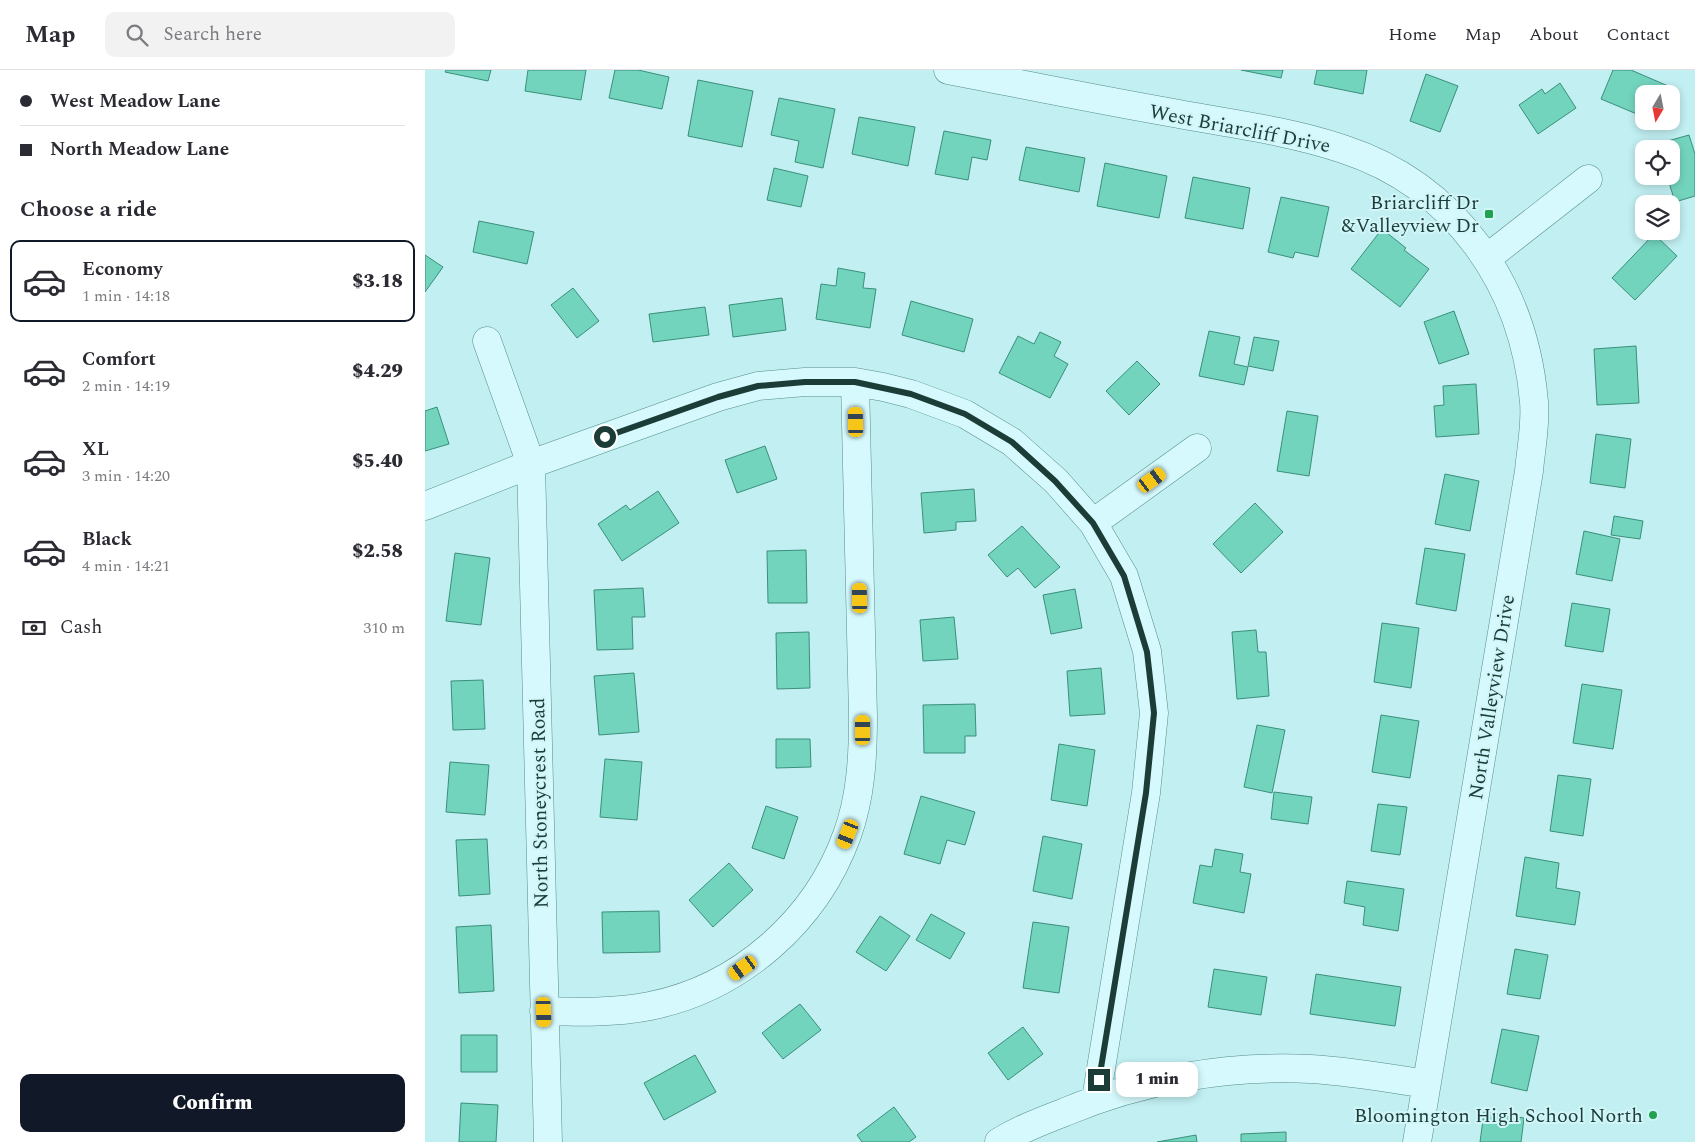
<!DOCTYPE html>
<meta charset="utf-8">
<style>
body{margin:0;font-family:Spectral,serif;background:#f2f2f3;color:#2b2b33;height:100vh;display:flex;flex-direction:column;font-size:19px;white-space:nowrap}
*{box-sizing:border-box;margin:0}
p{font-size:16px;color:#7c7c81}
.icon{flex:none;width:28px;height:28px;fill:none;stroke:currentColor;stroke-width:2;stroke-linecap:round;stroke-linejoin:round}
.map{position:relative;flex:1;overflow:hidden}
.side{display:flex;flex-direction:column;background:#fff;width:425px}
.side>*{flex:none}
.hud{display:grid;align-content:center;height:110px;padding:0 20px;background:#fff}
.needle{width:32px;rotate:190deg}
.tools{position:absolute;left:1210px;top:15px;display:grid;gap:10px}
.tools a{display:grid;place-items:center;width:45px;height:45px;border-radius:10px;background:#fff;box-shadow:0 2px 8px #0003;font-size:25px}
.end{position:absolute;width:22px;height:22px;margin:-11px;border:6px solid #1c3c37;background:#fff;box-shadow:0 0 0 2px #fff}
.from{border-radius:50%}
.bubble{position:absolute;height:35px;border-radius:10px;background:#fff;box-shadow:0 2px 8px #0003;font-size:16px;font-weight:800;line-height:35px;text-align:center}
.car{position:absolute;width:15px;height:30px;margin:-15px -8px;border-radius:6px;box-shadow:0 0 4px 1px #0007;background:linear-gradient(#f5c518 24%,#345 0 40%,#f5c518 0 76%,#345 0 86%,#f5c518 0)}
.hud b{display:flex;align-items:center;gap:18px;height:48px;font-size:19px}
.hud b+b{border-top:1px solid #e1e1e2}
.hud i{width:12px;height:12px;background:#2b2b33}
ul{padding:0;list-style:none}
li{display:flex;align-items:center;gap:15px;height:82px;margin:0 10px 8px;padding:0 10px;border:2px solid transparent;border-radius:10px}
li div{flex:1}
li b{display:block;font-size:19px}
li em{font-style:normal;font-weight:800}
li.current{border-color:#111827}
li>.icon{width:45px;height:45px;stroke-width:1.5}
h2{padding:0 20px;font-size:22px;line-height:60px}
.pay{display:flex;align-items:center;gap:12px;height:55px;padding:0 20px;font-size:19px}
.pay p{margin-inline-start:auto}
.cta{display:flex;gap:10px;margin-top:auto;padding:10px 20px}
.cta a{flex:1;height:58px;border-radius:10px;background:#111827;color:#fff;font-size:20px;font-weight:800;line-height:58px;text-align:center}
header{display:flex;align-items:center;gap:30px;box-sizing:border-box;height:70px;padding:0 25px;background:#fff;border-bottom:1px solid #e1e1e2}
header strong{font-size:24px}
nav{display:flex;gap:28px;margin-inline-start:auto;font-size:18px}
.search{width:350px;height:45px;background:#f2f2f3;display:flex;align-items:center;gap:12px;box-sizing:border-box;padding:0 18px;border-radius:10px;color:#7c7c81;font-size:19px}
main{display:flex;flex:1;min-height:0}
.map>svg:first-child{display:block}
</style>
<header>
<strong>Map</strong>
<div class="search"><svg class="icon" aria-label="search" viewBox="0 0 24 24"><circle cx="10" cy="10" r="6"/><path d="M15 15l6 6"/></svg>Search here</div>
<nav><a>Home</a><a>Map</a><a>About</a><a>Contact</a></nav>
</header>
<main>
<section class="side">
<div class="hud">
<b><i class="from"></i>West Meadow Lane</b>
<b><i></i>North Meadow Lane</b>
</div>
<h2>Choose a ride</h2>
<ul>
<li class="current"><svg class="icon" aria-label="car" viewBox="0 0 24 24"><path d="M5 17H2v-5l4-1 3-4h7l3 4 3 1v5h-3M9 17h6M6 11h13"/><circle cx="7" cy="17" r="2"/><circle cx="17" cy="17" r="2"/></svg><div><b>Economy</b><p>1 min · 14:18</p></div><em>$3.18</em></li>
<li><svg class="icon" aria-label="car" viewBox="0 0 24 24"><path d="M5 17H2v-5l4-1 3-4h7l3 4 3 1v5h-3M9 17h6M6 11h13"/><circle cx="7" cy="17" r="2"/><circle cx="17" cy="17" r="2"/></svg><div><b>Comfort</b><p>2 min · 14:19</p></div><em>$4.29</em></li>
<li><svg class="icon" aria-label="car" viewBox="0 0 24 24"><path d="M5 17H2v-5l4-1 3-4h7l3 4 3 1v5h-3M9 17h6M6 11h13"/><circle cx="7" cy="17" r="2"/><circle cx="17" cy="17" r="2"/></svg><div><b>XL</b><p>3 min · 14:20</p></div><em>$5.40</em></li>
<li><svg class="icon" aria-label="car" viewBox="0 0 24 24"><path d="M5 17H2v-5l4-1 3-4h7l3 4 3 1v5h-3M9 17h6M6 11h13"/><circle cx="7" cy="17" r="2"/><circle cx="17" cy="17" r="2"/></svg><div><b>Black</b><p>4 min · 14:21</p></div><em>$2.58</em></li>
</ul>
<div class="pay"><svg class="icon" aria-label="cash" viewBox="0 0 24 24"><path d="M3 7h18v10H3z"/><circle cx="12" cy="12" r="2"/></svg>Cash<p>310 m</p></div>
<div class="cta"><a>Confirm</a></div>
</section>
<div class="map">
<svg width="1270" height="1072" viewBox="0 0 1270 1072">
<rect width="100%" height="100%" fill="#c1eff2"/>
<path fill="#73d4be" stroke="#3a8f7a" d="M21,0H66L63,11L20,2Z
M103,0H161L156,30L100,21Z
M190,0H213L244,7L237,39L184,28Z
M816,0H858L856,8Z
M892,0H942L938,24L889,14Z
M1188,0H1206L1243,16L1240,24H1219V47L1176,29Z
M1001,4L1033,16L1015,62L985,51Z
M273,10L328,21L317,77L263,66Z
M1135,13L1151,38L1113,64L1094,35L1117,19L1120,24Z
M354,28L410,39L398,98L370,92L374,71L346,65Z
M434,47L490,57L483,96L427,84Z
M519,61L566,70L562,90L547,87L543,110L510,104Z
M1264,65L1270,84V126L1250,132L1242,106H1246V79H1234L1232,74Z
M601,77L660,88L654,122L594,110Z
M680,93L742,106L734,148L672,136Z
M349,98L383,106L376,137L342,130Z
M768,107L825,118L818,159L760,148Z
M856,127L904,137L893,187L870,182L868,188L843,182Z
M54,151L109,162L102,194L48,182Z
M957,159L981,178L979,180L1004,199L975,237L926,199Z
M1229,164L1252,186L1210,230L1187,208Z
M0,185L18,197L0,222Z
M413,198L440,203L438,218L451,219L445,258L391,249L396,214L411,216Z
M148,218L174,251L152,268L126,235Z
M357,228L361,260L308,267L304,235Z
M486,231L548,249L539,282L477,265Z
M280,237L284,265L228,272L224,244Z
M1029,241L1044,284L1014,294L999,252Z
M784,261L815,267L809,294L823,297L819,315L774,306Z
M615,262L636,272L629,286L643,294L625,328L574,303L593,266L609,274Z
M829,267L854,271L848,301L823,296Z
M1211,276L1214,333L1172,335L1169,279Z
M712,291L735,314L704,345L681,321Z
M1051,314L1054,364L1011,367L1009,336L1019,335L1018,316Z
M12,337L24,374L0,381V341Z
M862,341L893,346L884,406L852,401Z
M1171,364L1206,369L1200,418L1165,413Z
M340,376L352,409L312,423L300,390Z
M1020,404L1054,411L1045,461L1010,454Z
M549,419L551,451L531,452V460L499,463L496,423Z
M233,421L254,453L197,491L173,454L201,435L205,440Z
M830,433L858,462L816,503L788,474Z
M1189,446L1218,451L1215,469L1186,465Z
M597,456L635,497L610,518L593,498L582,507L563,485Z
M1159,461L1195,469L1187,511L1151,504Z
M1000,478L1040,484L1031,541L991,534Z
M381,480L382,533H343L342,481Z
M30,483L65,488L56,555L21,551Z
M218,518L220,547H207L208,579L172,580L169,520Z
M650,519L657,558L626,564L618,525Z
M1147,533L1185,539L1178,582L1140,576Z
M529,547L533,589L498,591L495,550Z
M957,553L994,558L986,618L949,612Z
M831,560L833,582H841L844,626L812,629L807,562Z
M384,562L385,618L352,619L351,563Z
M676,598L680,644L645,646L642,601Z
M209,603L214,662L174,665L169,606Z
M58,610L60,659L28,660L26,611Z
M1157,614L1197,620L1188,679L1148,673Z
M550,634L551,666H540V683H499L498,635Z
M956,645L994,651L985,708L947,702Z
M832,655L860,660L847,723L819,717Z
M351,669H385L386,697L351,698Z
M634,674L670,680L662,736L626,730Z
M180,689L217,692L212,750L175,747Z
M25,692L64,695L60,745L21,742Z
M1133,705L1166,709L1158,766L1125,761Z
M849,722L887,727L883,754L846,749Z
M496,726L550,742L540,775L522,770L515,794L479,784Z
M953,734L982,737L975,785L946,781Z
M341,736L373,747L359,789L327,778Z
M618,766L657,774L647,829L608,821Z
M62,769L65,824L34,826L31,770Z
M790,779L818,784L815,802L826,804L819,843L768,833L775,795L787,797Z
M1100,787L1134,793L1131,818L1155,822L1150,855L1091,846Z
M304,793L328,820L288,857L264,830Z
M922,811L979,819L973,861L938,855L940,837L919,833Z
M234,841L235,882L178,883L177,842Z
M506,844L540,863L525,889L491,870Z
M455,846L485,866L461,901L431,882Z
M608,852L644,857L634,923L598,918Z
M66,855L69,921L34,923L31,857Z
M1090,879L1123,885L1115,929L1082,924Z
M789,899L842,907L836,945L783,937Z
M891,904L976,917L970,956L885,944Z
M375,934L396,960L358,989L337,963Z
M598,957L618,984L583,1010L563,983Z
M1077,959L1114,966L1102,1021L1066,1013Z
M36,965H72V1002H36Z
M270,985L291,1022L239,1050L219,1013Z
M36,1033L73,1035L71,1072H34Z
M469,1037L491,1067L484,1072H437L432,1065Z
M1059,1042L1099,1048L1096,1072H1055Z
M861,1062V1072H816V1064Z
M771,1065L772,1072H732Z"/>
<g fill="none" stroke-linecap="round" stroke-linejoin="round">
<g stroke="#578d88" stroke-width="29">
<path id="street" d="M523,0C596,14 669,29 743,42C801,53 861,60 918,79C1031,116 1099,215 1109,332C1111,355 1106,378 1104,401L992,1072
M1062,188L1163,109
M62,271L106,394L123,1072
M0,436L106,394L293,327L333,316L380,312H430L458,317L486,324L540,344L587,372L631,411L668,453L699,506L722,581L729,643L721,723L671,1029
M668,453L772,378
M119,941C154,942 190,943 225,936C315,918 391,851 422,765C436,727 438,686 438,646L430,312
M574,1072C595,1059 617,1051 640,1042C716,1010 801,995 885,999C924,1001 963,1008 1001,1014"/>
</g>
<use href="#street" stroke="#d5f9fc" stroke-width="28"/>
</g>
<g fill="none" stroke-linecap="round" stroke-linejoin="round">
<path stroke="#1c3c37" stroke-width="6" d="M180,367L293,327L333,316L380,312H430L486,324L540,344L587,372L630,411L668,453L699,506L722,582L729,643L721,723L674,1010"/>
</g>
<g fill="#21a24e" stroke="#d1f6f9" stroke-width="2">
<rect x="1059" y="139" width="10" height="10" rx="2.5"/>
<circle cx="1228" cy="1045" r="5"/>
</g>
<g text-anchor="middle" stroke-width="4" stroke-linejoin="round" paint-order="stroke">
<g font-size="20" fill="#1c3c37" stroke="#d1f6f9">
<text transform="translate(815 58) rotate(11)" y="7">West Briarcliff Drive</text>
<text transform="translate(1066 627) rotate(-81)" y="7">North Valleyview Drive</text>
<text transform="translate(114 733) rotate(-91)" y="7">North Stoneycrest Road</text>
</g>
<g font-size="20" fill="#1c3c37" stroke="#d1f6f9" text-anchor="end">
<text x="1054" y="139">Briarcliff Dr<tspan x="1054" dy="23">&amp;Valleyview Dr</tspan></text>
<text x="1218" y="1052">Bloomington High School North</text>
</g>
</g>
</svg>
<div class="tools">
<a><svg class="needle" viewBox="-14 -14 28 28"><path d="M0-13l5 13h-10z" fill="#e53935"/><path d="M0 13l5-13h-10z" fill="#7c7c81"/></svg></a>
<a><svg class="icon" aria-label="locate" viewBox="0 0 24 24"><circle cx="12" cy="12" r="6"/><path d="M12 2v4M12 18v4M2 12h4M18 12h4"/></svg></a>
<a><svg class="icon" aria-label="layers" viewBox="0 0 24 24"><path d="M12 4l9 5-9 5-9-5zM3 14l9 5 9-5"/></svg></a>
</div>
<i class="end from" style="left:180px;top:367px"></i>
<i class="end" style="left:674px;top:1010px"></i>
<div class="bubble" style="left:691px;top:992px;width:82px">1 min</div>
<i class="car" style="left:431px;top:352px;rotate:359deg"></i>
<i class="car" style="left:727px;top:410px;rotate:54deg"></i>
<i class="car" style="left:435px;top:528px;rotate:359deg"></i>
<i class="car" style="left:438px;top:660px;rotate:0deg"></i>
<i class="car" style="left:423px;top:764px;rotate:202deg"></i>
<i class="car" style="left:318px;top:898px;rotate:235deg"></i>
<i class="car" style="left:119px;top:942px;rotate:178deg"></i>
</div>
</main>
